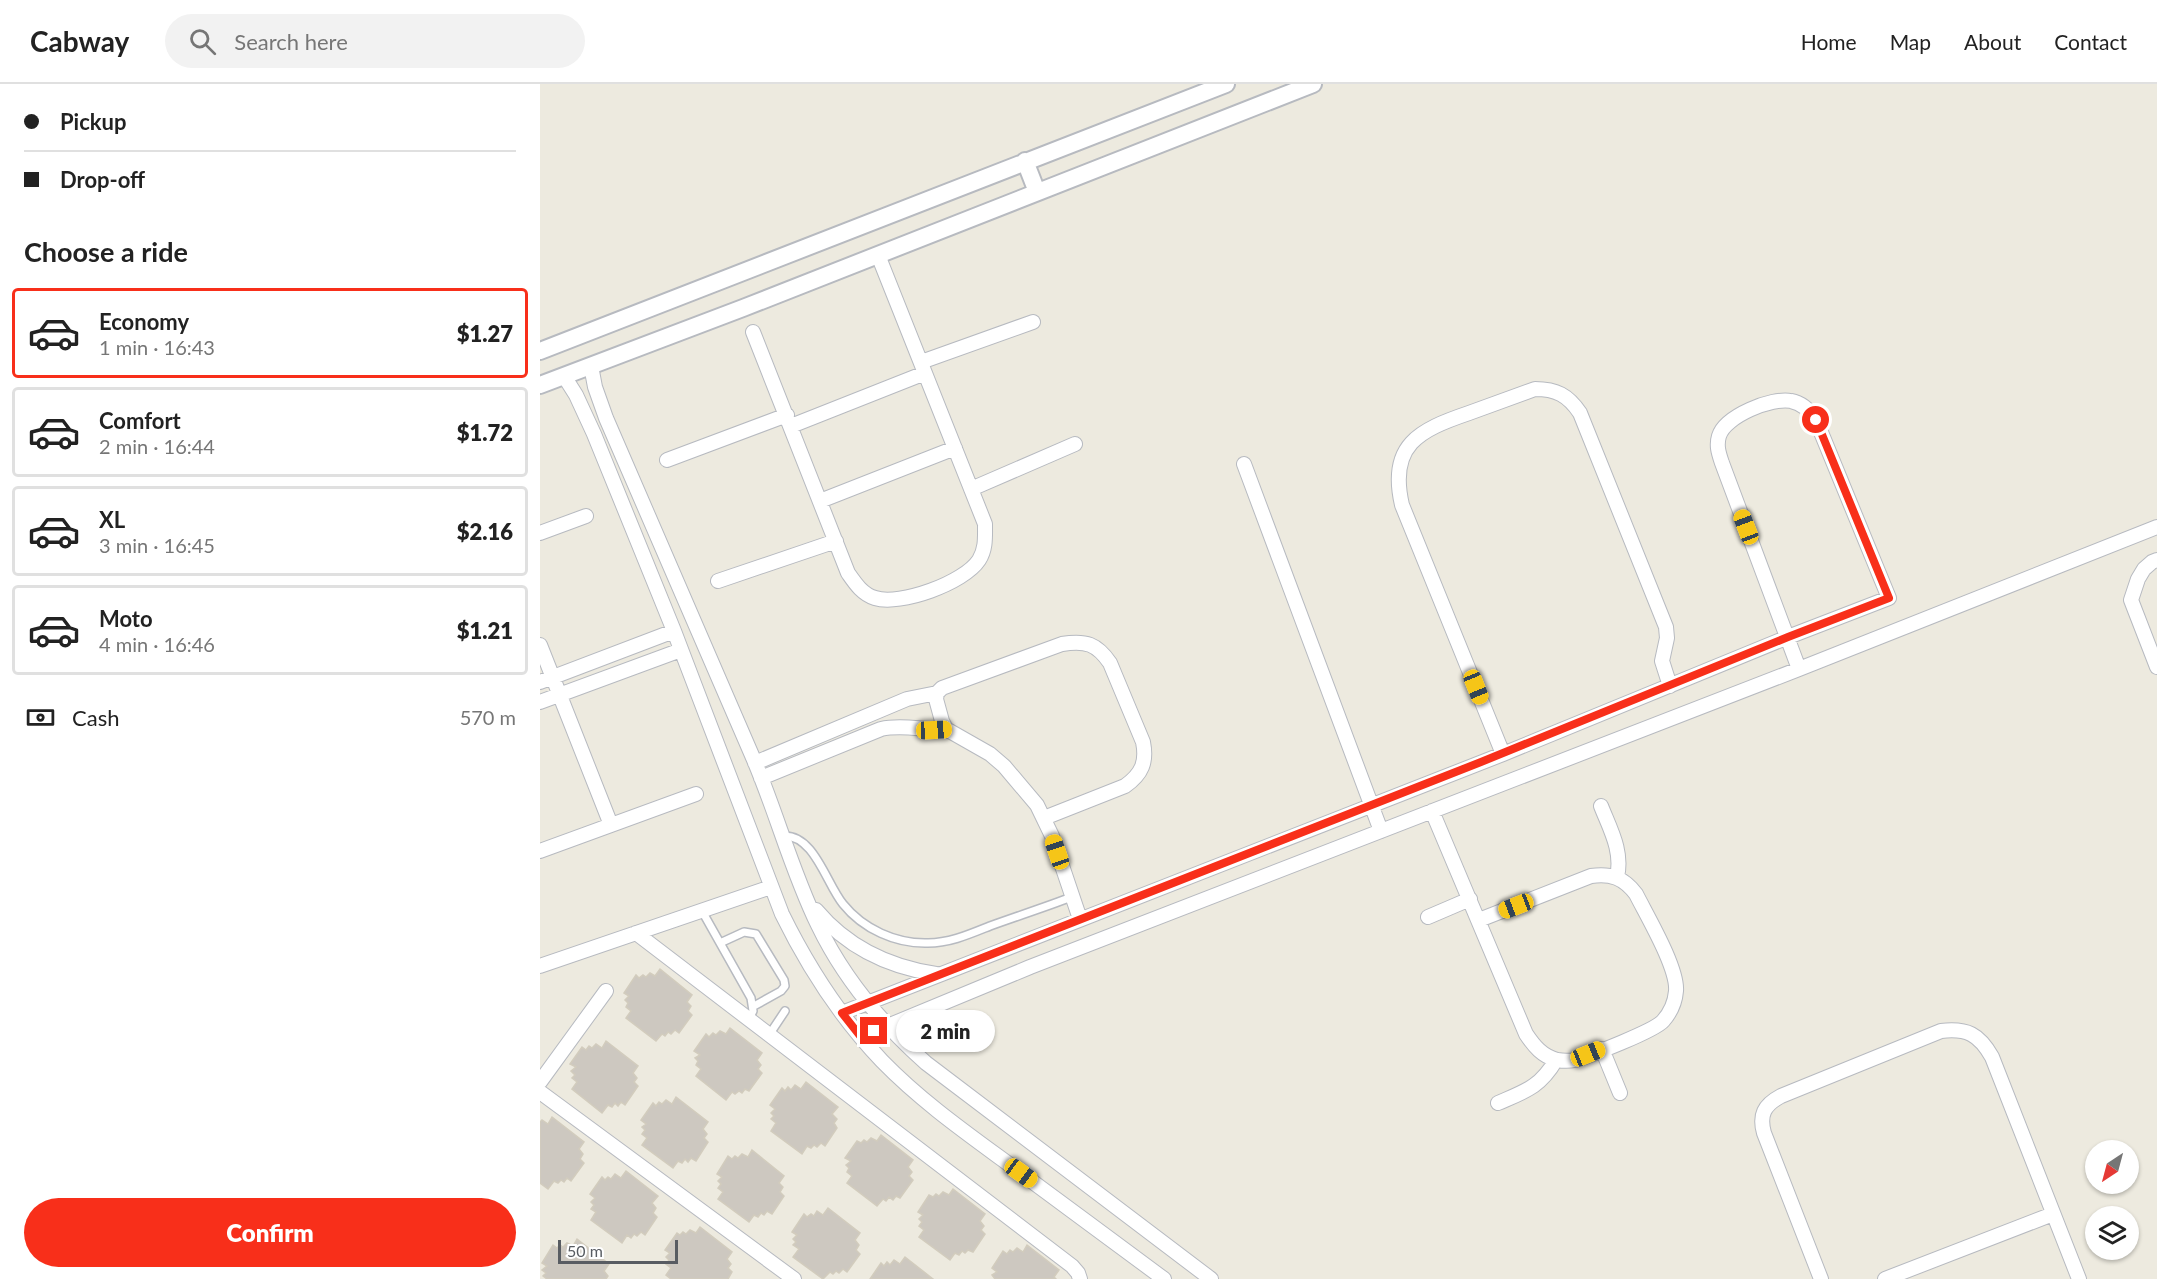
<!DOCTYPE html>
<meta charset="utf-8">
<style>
body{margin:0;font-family:Lato,sans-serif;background:#f2f2f2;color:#222;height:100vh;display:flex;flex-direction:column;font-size:22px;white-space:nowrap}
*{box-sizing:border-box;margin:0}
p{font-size:20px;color:#767676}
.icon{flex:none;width:33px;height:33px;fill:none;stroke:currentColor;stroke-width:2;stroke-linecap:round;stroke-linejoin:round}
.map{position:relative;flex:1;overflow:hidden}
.sheet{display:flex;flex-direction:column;background:#fff;width:540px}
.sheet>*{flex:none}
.hud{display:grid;align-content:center;height:132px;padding:0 24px;background:#fff}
.needle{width:39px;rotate:216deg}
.fabs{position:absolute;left:1545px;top:1056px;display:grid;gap:12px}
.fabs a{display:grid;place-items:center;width:54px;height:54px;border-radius:50%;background:#fff;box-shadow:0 2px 4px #0004;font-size:30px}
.scale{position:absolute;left:18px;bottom:15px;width:120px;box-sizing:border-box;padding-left:6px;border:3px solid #585c62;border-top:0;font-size:16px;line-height:21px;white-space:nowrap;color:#585c62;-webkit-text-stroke:4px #fff;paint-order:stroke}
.end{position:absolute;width:27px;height:27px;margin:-14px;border:8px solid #f82f1a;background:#fff;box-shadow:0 0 0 3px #fff}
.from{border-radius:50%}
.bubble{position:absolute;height:42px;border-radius:21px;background:#fff;box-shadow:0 2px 4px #0004;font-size:20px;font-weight:800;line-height:42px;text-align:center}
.car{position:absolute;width:18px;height:36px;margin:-18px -9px;border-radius:8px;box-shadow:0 0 4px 2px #0007;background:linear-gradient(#f5c518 24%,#345 0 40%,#f5c518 0 76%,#345 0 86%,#f5c518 0)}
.hud b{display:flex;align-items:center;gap:21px;height:57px;font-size:22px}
.hud b+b{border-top:2px solid #e0e0e0}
.hud i{width:15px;height:15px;background:#222}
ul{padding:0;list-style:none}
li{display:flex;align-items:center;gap:18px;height:90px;margin:0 12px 9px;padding:0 12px;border:3px solid #e0e0e0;border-radius:6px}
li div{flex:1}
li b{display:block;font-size:22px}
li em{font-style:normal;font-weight:800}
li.on{border-color:#f82f1a}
li>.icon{width:54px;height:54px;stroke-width:1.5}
h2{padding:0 24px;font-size:27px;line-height:72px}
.pay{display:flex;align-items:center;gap:15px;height:66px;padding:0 24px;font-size:22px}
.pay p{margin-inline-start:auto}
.cta{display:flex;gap:12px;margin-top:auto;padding:12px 24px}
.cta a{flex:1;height:69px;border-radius:36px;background:#f82f1a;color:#fff;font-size:24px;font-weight:800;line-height:69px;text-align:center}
header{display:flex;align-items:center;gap:36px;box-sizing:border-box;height:84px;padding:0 30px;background:#fff;border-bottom:2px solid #e0e0e0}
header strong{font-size:28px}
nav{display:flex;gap:33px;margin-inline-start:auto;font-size:21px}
.search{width:420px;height:54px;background:#f2f2f2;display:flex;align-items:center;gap:15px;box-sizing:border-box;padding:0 21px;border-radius:33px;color:#767676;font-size:22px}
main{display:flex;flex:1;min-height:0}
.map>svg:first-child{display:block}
</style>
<header>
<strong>Cabway</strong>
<div class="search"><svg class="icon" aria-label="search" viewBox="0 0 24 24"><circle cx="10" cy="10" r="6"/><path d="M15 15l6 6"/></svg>Search here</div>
<nav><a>Home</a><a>Map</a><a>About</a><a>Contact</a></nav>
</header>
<main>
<section class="sheet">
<div class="hud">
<b><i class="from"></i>Pickup</b>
<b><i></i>Drop-off</b>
</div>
<h2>Choose a ride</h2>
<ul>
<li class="on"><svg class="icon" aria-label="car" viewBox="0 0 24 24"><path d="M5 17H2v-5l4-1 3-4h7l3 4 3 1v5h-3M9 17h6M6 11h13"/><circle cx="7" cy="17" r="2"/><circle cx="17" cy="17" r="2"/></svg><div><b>Economy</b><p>1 min · 16:43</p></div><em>$1.27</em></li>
<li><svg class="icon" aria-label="car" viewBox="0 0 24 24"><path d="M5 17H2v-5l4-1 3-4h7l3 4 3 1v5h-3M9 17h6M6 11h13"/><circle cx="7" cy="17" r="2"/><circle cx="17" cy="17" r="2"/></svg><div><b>Comfort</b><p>2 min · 16:44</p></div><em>$1.72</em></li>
<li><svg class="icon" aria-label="car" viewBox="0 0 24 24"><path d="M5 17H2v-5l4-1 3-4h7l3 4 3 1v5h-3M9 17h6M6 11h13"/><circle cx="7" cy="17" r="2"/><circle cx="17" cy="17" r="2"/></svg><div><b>XL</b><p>3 min · 16:45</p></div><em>$2.16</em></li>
<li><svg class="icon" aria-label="car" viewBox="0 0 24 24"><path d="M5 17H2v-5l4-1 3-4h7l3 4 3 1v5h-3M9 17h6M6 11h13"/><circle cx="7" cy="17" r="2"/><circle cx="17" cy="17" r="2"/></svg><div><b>Moto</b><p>4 min · 16:46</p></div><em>$1.21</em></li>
</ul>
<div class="pay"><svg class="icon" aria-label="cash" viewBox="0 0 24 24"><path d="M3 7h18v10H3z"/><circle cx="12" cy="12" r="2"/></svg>Cash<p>570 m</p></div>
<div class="cta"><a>Confirm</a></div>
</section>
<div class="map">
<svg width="1617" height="1195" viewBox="0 0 1617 1195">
<rect width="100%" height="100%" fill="#edeadf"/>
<path fill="#cdc8c0" stroke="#d2ccbd" stroke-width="1.5" d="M120,885L152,911L147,918L151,922L148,927L152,931L139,949L135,946L131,950L128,948L125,952L122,950L116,957L86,934L91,927L86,923L88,919L85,916L89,912L84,909L96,891L99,894L103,891L106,893L110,889L115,892Z
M190,944L222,969L217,976L221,981L218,985L222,989L209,1007L205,1005L202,1009L199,1007L195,1010L192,1008L186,1016L156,992L161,985L156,981L158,977L155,974L160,971L154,967L166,950L169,953L173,949L176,951L180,947L186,950Z
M66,957L98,982L93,989L97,994L94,998L98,1002L85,1021L81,1018L78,1022L75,1019L72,1023L68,1021L62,1029L32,1005L37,998L32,994L35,991L31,987L36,983L30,980L42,963L46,966L49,962L52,964L56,960L62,964Z
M266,998L298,1023L292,1030L297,1035L294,1039L297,1044L285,1062L281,1059L277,1063L274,1061L271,1064L267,1062L262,1070L231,1047L236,1039L231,1035L234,1032L231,1029L235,1025L230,1021L242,1004L245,1007L248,1003L251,1006L255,1001L261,1005Z
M136,1013L168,1038L163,1045L167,1050L164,1054L168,1058L156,1077L151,1074L148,1078L145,1075L142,1079L138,1077L133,1084L102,1061L107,1054L102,1050L105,1046L102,1043L106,1040L101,1036L113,1019L116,1022L119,1018L122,1020L126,1016L132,1020Z
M12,1033L44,1058L39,1065L43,1070L40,1075L44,1079L31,1097L27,1094L24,1098L21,1096L18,1099L14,1097L8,1105L0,1099V1038L2,1036L8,1040Z
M341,1051L373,1076L368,1083L372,1088L369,1092L373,1096L360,1114L356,1112L353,1116L349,1113L346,1117L343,1115L337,1122L307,1099L312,1092L307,1088L309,1084L306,1081L311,1077L305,1074L317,1057L321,1059L324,1056L327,1058L331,1054L337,1057Z
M212,1066L244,1092L239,1099L243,1103L240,1108L244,1112L232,1130L227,1127L224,1131L221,1129L218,1133L214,1131L209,1138L178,1115L183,1108L178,1104L181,1100L178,1097L182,1093L177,1090L188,1072L192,1075L195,1072L198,1074L202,1070L208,1073Z
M86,1087L118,1112L112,1119L116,1124L113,1129L117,1133L105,1151L101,1148L97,1152L94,1150L91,1154L87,1151L82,1159L51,1136L56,1128L51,1125L54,1121L51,1118L55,1114L50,1110L62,1093L65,1096L68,1093L71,1095L75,1090L81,1094Z
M413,1105L445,1130L440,1137L444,1142L441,1146L445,1150L433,1168L428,1166L425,1169L422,1167L419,1171L415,1169L410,1176L379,1153L384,1146L379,1142L382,1138L379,1135L383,1131L378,1128L389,1111L393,1113L396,1110L399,1112L403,1108L409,1111Z
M288,1124L320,1149L315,1156L319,1161L316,1166L320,1170L307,1188L303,1185L299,1189L296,1187L293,1190L290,1188L283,1195L253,1173L259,1165L253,1161L256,1158L253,1155L257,1151L252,1148L264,1130L267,1133L271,1130L274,1132L277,1127L283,1131Z
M160,1143L192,1168L187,1175L191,1180L188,1184L192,1188L188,1195H131L126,1191L131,1184L126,1180L129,1176L126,1173L130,1169L125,1166L137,1149L140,1151L143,1148L146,1150L150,1146L156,1149Z
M37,1155L69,1180L64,1187L68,1192L66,1195H7L3,1192L6,1189L2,1186L7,1182L2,1179L13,1161L17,1164L20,1161L23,1163L27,1159L33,1162Z
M487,1161L519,1186L514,1193L516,1195H455L452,1191L457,1188L452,1184L463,1167L467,1170L470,1166L473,1168L477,1164L483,1168Z
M365,1173L393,1195H330L341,1179L344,1182L347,1178L350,1181L354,1176L360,1180Z"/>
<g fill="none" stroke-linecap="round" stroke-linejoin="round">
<g stroke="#b7bac0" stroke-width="10">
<path id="service" d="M243,752C274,750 286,799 303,820C323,845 356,860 388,859C410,859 430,850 450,842C478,832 505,823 532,813
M162,827L211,914L213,927L209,935
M180,859L204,848L216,850L244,896L245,902L241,907L214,922
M229,951L245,927"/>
</g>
<g stroke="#b7bac0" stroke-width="16">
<path id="minor" d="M213,248L308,489C315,499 322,510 335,514C360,522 424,499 439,476C446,465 445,453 445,440L338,171
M381,278L493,238
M51,282L55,303L66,334C116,448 165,562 214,676C237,730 252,788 278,841C304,895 341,939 386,979L671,1195
M24,292L36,311L54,350L134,547L242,830C268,883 301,934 342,977C381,1017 425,1048 470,1081C521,1119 573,1157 624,1195
M251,342L385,289
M127,376L247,331
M704,380L841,747
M431,405L535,360
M280,417L415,364
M0,449L46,432
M1617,476L1612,478L1604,485L1598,495L1591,516L1617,583
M178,497L296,457
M0,561L71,741
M0,598L134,547
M0,618L141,566
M963,670L862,421C848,361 879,346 929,329C951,321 973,313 995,305C1016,305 1028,311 1040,329L1126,543L1127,554L1122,577L1130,602
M215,679L367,615L397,609
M221,694L341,645C364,640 384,647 406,645
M1061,722C1070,745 1083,767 1077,793
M892,727L986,950C994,962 1002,972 1017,976C1023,977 1030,977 1035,976C1052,971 1114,947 1123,937C1131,928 1135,919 1136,907C1138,884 1107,832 1096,810C1084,794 1071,789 1051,792L939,836
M504,734L585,702C602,690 607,678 603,658L570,579C557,560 546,556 522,560L402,604L397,609L396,615L402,637L406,645L450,670L464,682L497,721L512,752L540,835
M0,767L156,710
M276,826C307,863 349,883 396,890
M888,833L930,815
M96,849L532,1182L538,1189L540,1195
M0,882L231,803
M302,929L963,670L1248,553L1349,514L1276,336C1270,327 1263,319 1251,317C1232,313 1185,332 1179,352C1176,362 1179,370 1182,379L1259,585
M321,953L490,883L1259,585L1617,443
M1062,965L1080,1009
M0,998L66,907
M0,1008L254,1195
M958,1019C986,1007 1000,1003 1016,976
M1281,1195L1224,1049C1219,1031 1224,1021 1241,1012L1401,947C1427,944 1439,950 1452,973L1539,1195
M1345,1195L1513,1130"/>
</g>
<g stroke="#b7bac0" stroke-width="20">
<path id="tertiary" d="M485,77L497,108
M0,267L686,0
M0,301L203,224L773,0"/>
</g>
<use href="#service" stroke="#fff" stroke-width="7"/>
<use href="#minor" stroke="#fff" stroke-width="14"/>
<use href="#tertiary" stroke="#fff" stroke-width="16"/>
</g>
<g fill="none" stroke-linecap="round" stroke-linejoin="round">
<path stroke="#f82f1a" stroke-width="8" d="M334,947L321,953L302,929L941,678L1248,553L1349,514L1276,336"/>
</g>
</svg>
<div class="fabs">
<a><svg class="needle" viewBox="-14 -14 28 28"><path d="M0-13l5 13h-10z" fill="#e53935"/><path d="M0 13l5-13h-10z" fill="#767676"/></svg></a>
<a><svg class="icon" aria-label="layers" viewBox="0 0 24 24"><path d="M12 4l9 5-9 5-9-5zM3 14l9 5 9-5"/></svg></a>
</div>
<div class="scale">50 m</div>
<i class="end from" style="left:1276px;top:336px"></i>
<i class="end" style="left:334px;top:947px"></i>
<div class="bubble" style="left:356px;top:926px;width:99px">2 min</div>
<i class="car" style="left:1206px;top:443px;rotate:339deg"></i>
<i class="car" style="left:936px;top:603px;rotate:158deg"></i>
<i class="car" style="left:394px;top:646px;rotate:87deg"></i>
<i class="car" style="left:517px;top:768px;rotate:341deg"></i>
<i class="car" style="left:976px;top:822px;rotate:249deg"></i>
<i class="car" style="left:1048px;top:970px;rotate:68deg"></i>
<i class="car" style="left:481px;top:1089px;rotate:126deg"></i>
</div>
</main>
